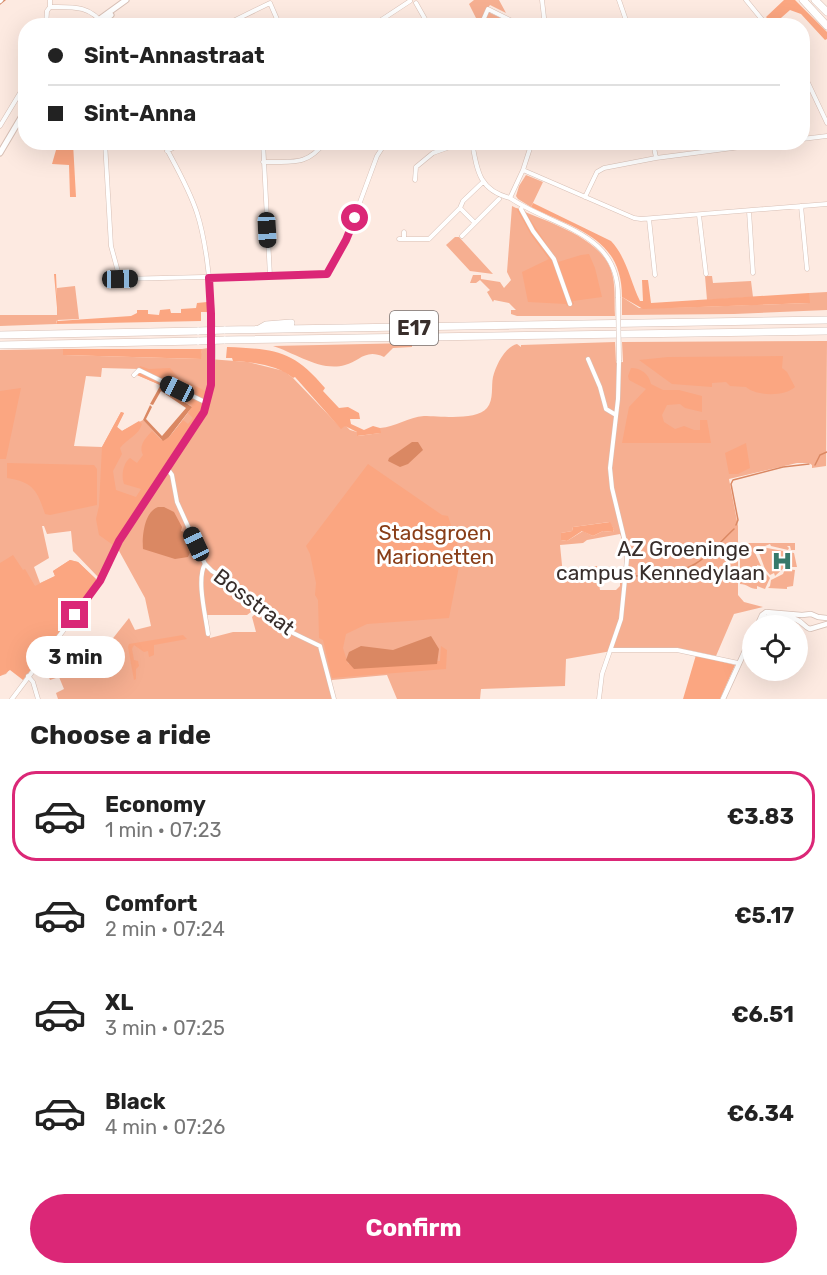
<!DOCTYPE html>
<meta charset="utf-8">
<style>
body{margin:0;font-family:Rubik,sans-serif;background:#f2f2f2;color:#222;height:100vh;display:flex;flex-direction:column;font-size:22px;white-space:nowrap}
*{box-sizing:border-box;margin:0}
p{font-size:20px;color:#767676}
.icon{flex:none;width:33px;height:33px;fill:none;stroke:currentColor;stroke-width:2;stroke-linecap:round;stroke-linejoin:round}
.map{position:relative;height:699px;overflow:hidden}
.details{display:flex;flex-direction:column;background:#fff;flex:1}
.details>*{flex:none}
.top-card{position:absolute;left:18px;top:18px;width:792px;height:132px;border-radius:24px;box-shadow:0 6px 24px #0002;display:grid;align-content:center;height:132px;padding:0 30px;background:#fff}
.controls{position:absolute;left:742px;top:615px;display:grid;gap:12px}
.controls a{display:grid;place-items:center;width:66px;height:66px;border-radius:50%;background:#fff;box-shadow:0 6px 24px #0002;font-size:30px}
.end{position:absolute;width:27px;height:27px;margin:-14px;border:8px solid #db2777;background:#fff;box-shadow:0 0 0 3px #fff}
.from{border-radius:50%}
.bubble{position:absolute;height:42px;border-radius:21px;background:#fff;box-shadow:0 6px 24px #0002;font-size:20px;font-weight:700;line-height:42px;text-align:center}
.car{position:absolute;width:18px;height:36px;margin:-18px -9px;border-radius:8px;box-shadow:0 0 4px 2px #0007;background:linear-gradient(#222 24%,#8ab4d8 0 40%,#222 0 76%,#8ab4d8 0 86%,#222 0)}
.top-card b{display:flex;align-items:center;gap:21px;height:57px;font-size:22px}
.top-card b+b{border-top:2px solid #e0e0e0}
.top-card i{width:15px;height:15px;background:#222}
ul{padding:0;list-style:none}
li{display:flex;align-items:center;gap:18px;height:90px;margin:0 12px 9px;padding:0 18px;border:3px solid transparent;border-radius:24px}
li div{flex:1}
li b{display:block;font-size:22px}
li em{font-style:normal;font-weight:700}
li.selected{border-color:#db2777}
li>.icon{width:54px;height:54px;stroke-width:1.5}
h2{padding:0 30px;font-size:27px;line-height:72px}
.action{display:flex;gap:12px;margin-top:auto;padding:12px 30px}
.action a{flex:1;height:69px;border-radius:36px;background:#db2777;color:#fff;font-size:24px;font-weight:700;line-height:69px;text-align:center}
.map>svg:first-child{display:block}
</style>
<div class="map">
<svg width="827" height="699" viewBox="0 0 827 699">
<rect width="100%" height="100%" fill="#fdeae1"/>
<path fill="#f6af91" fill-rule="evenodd" d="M474,0H499L506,13L490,5L486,11L505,20L511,25L469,26L471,21L476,18L469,4Z
M526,175L543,182L531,207L518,199L516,196L519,186Z
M512,206C542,221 599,235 611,270C616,284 614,301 615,316H517L511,314V310H516L509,303L494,300L493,302L487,292L490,290L480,280L476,283H470L473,275H481V279L500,282L504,288L511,280L507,272Z
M455,237H459L493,274L470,271L446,245Z
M705,276H712L713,283L751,281L753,297L707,300Z
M75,286L79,319L57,320L56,324L0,326V315H57V288Z
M827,292V310L734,314L622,315V297L639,308L698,307L809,303V293Z
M827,341L826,466L812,468V465L809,463H797L729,479L738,526V595L744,602L763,607L734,614L716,656L688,650L652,648L623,649L566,659L565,686L481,689L480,699H397L387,675L332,680L328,683L332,699H58L56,693L64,689L59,677L50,680L43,663L49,656L63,667L66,664L73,670L88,664L91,666L129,618L135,630L151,626L145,598L118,549L112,551L105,570L98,577L73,551L71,531L47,534L44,526H42L49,558L34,567L40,583L55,576L53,571L70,560L78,562L98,581L28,673L14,664L6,674L0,676V350L63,349L64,355L200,359L202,349L208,348L209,359L248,362L284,371L293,378L341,428L345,425L350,430L357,432L358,436L380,433V428C396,427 408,417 424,416C441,416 476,421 487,408C494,400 491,386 493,377C496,365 505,347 517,344L521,347V345L615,342L616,363L623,362L622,342ZM102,368L139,369L137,375L158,384L192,407L170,437L163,441L143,420L122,431L117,427L124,413L121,412L102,447L74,446L86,376L101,377ZM609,522L614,529L613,532L603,531L593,536L583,531L567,541L561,540V533L572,531L573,527ZM620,534C626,549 625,562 624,577L620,578V586L616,590H600L598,578L575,580L563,575L560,545L583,543L587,540ZM255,609L257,612L252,617L256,632H233L210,638L207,615H247Z
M412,343V347L393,348L384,357C365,348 359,362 345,365C321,372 295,353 273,346Z
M740,543H795V550H791L790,546H787L789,548L788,550L771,546L770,544L758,549L760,546H757L755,553L761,566L757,565V568L763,570L770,578L765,589L757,586V589C750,589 747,584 740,584Z
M767,548L794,553L797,567H791L787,565L775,576L774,573L770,575L765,569L759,553V551Z
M785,569L795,570L793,586L787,587V589L768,588L770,586L771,580L783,574Z"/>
<path fill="#fba681" d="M784,0H795L827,32V39L825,40L801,14L790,10L773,25L766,17Z
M58,143H73L76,197H70L69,165L52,164Z
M533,203L611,241C627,258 630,281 640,301H643L642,280H648L651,303L809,293L810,303L643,309L622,297C622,238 577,230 531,207Z
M516,208L525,211L558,262L581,255L589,254L595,268L602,297L573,301L574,304L567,306L566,304L528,302L522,272L549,259L531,235Z
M54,274H56L58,321L131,316L137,313V310H148V314L159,315L160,310L170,309L171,313H181V309L196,308L197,303L207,302V312H201V321L56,324L58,319Z
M227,347C275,349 293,350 325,388L323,391L339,408L348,407L359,413L360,419H350L351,424L364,430L373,426L380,428L381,433L357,436V432L345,426L341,429L295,377L293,378C278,365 252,362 233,361L232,358H226Z
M63,349H202L201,359L63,355Z
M783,356L782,368L787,372L795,387C784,397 756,396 746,387L730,386L726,382L712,383V387L672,384L639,360L668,357Z
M140,366L149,369L170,368L178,377L207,392L200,401L202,404V410L190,430L113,545L99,535L96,519L99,506L102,447L121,412L124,413L117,427L122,431L139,421L142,424C139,435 127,439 120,448L122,454L113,471L116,490L136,497L141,489L124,484C121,476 123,463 130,458L137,463L143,455C138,445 146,438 152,431L161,440L169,437L183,420L188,424L193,418L188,413L192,406L158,384L137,375Z
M631,368C641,368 649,374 651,384L663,390H679L702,396V412L685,408L680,404L667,405L662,415L664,422L675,429L684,426L694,430H700V420H707L711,443H622L629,407L646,389L629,380L628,376Z
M21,388L6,459H0V391Z
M746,443L750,468L738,474H729L725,453Z
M7,463L94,465L97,469V505L50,515L45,514C37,489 32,482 7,478Z
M368,464L442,515L448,516L461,556L449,618L367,624L346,634L343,648L348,664L440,661L441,646L447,650L446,669L332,678L323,640L319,638L318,600L315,595L316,583L310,554L306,546Z
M610,522L614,529L613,532L603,531L593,536L582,531L567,541L561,540V533L572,531L573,527Z
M13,555L23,570L25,569L35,586L55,576L53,571L70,560L78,562L98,581L23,680L10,670L0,676V563Z
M597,566L598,578L575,580L562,574V569Z
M183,635L187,639L154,645V655L149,657L148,651L144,652L134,645L132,649L134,660L138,661L139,666L136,669V679L134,680L128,647L129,644Z
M696,655L735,665L720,699H683Z"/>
<path fill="#da8863" d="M160,386L192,407L169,437L163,441L143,420L150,405L152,407L146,419L162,436L186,408L161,391L153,405L150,404Z
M412,442H418L423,450L408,464L400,467L388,461L389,458Z
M158,507H164L174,512L182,527L181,531L184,532L192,548L188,557L175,559L143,549C142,537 144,512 158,507Z
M431,636L439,649L437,664L354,669L346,660L349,652L361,646L393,650Z"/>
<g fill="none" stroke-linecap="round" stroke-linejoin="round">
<path stroke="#da8863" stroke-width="1.5" d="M0,4L5,0
M815,465L820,455L827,452
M736,525L738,520L731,484L733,480L783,467L809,464
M628,576C648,576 677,575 695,564C710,555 721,541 734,529"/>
<g stroke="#d8c0b6" stroke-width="5">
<path id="minor" d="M542,0L545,26
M619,0L628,26
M746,0L764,22L769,26
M0,1L1,0
M416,3L429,26
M50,7V0
M481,25L488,9L512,21L513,26
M46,26L47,11L50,7C72,7 91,5 104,26
M223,26L270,3L280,26
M372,26L410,1
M802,70L827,123
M0,126L26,83
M802,139L827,136
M105,142L111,246L120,279L327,274L346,240L377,156L386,142
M263,142L270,276
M472,142C477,171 479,190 510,198C554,228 619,231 618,297
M653,142L656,158
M708,142L709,151
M167,151L185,142
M263,162C292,161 306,167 325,142
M523,170L634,218L641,219L827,204
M415,180L416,167L433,153L464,142
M585,197L597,172L604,168L656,158L780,142
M510,198L523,170L532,142
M522,206L521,209L533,231L554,259L570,304
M801,206L807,269
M749,211L753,273
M699,215L706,274
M649,219L655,275
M475,223L460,208L463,201L483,182
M462,236L499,199
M399,239H429L460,208
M404,239V232
M588,359L600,387L606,409L616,415
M134,375L139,370L207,403
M167,468L172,475L177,502L205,564L212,571L243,590L261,612L293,633L320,646L334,699
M205,564C196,579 206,617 208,634
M611,650H677L738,663
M28,676L33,682L38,699
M12,699L96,587L108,567L119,541L201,417C223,381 211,255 197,213C189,188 175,165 163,142
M599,699L602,674L621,619L627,559L626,546L612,488L610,468L618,399L619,361"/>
</g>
<g stroke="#d8c0b6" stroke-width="6">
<path id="tertiary" d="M761,619C770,614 788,615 797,620C803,622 804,627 810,629L827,624
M757,626L762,615L766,612L802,615L811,614L818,617L827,618
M723,699L753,633"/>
</g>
<g stroke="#d8c0b6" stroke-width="7">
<path id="primary" d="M90,26L126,0
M97,26L111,15
M0,153L26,109"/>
</g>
<g stroke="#d8c0b6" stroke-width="8">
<path id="motorway" d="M803,0L827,26
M815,0L827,12
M259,329L266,325L291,323
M224,330L827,320
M0,335L199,331
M224,340L827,331
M0,345L199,341"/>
</g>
<use href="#minor" stroke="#fff" stroke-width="4"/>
<use href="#tertiary" stroke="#fff" stroke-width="4.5"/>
<use href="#primary" stroke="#fff" stroke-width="5"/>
<use href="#motorway" stroke="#fff" stroke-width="7"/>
<g stroke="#d8c0b6" stroke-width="5" stroke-linecap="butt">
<path id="minor-bridge" d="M618,297L619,361"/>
</g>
<g stroke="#d8c0b6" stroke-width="8" stroke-linecap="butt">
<path id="motorway-bridge" d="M199,331L224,330
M199,341L224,340"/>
</g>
<use href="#minor-bridge" stroke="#fff" stroke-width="4"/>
<use href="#motorway-bridge" stroke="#fff" stroke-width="7"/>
</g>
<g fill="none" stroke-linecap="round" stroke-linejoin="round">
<path stroke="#db2777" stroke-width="8" d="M75,615L100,581L119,541L204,412L211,385V314L209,278L327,274L346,240L355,218"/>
</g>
<defs>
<g id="hospital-bare" transform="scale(1.62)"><path d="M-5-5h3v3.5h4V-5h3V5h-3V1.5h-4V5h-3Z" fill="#37796a" stroke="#fff" stroke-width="2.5" paint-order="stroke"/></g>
</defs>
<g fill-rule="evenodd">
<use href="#hospital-bare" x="782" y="561"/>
</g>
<g text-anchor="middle" stroke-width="6" stroke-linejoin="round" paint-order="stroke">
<rect fill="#fff" stroke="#746d6b" stroke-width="1.5" x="390" y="311" width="48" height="34" rx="4.5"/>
<g font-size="20" font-weight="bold" fill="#382e2b">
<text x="414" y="335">E17</text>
</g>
<g font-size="21" fill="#893e18" stroke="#fff">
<text x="435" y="540">Stadsgroen<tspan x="435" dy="24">Marionetten</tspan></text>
</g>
<g font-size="21" fill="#382e2b" stroke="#fff" text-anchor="end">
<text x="765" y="556">AZ Groeninge -<tspan x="765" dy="24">campus Kennedylaan</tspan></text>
</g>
<g font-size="21" fill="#382e2b" stroke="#fff">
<text transform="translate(254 602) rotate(37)" y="7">Bosstraat</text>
</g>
</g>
</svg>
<div class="controls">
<a><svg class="icon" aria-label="locate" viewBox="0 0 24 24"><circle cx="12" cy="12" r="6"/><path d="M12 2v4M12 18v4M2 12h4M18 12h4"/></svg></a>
</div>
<i class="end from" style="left:355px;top:218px"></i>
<i class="end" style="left:75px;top:615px"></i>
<div class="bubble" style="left:26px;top:636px;width:99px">3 min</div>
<i class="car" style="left:267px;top:230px;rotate:177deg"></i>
<i class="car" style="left:120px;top:279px;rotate:89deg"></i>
<i class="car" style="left:177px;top:389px;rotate:296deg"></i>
<i class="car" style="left:196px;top:544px;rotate:335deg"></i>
<div class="top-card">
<b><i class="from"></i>Sint-Annastraat</b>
<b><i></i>Sint-Anna</b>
</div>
</div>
<section class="details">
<h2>Choose a ride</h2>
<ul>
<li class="selected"><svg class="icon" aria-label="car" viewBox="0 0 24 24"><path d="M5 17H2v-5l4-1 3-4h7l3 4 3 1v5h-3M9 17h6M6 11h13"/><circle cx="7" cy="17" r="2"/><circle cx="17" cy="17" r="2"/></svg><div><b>Economy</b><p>1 min · 07:23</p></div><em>€3.83</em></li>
<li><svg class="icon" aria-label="car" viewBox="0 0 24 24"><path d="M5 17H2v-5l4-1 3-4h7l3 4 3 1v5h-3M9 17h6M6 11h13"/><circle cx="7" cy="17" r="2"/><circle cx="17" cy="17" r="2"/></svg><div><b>Comfort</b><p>2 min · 07:24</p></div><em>€5.17</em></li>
<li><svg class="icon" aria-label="car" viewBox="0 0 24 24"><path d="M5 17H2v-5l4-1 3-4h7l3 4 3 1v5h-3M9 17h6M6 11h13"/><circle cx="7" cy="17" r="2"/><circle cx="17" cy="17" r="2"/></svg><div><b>XL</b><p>3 min · 07:25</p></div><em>€6.51</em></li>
<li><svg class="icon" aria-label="car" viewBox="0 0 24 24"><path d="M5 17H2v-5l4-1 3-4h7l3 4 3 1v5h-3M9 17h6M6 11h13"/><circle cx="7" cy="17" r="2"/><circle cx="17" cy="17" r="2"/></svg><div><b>Black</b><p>4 min · 07:26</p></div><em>€6.34</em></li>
</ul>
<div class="action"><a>Confirm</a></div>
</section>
